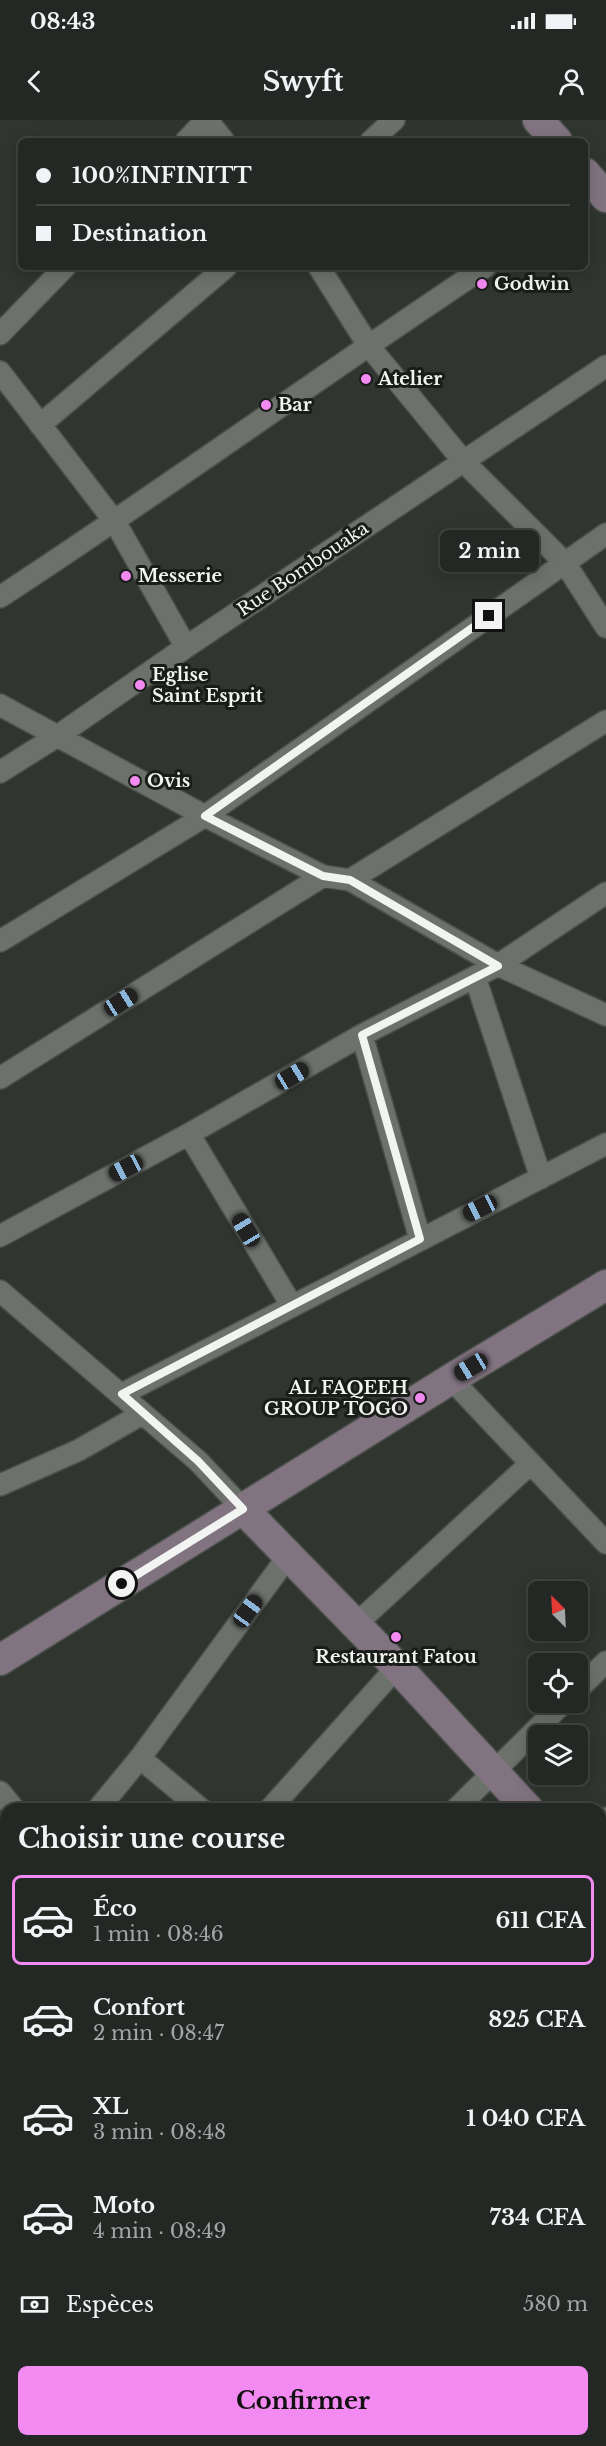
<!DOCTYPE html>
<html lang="fr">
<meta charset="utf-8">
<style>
body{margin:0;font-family:"Libre Baskerville",serif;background:#303431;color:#f1f3f6;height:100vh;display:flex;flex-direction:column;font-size:22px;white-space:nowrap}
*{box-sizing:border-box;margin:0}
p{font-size:20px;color:#a3a6a6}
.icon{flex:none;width:33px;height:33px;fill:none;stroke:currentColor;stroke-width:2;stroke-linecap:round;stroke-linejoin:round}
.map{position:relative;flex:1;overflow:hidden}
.panel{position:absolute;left:0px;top:1683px;width:606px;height:644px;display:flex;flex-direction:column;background:#242824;border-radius:18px 18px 0 0;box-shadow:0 3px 15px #0003,0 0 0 2px #414441}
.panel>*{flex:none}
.hud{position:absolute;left:18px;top:18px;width:570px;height:132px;border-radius:9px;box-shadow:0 3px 15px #0003,0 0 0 2px #414441;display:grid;align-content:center;height:132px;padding:0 18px;background:#242824}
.needle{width:39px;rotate:336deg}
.fabs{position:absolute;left:528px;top:1461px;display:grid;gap:12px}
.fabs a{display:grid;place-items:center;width:60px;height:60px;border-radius:9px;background:#242824;box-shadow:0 3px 15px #0003,0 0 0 2px #414441;font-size:30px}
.end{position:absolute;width:27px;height:27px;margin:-14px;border:8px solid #f1f4f0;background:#111;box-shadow:0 0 0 3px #111}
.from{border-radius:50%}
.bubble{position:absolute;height:42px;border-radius:9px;background:#242824;box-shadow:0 3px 15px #0003,0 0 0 2px #414441;font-size:20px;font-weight:800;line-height:42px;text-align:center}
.car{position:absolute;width:18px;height:36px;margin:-18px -9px;border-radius:8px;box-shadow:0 0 4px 2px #0007;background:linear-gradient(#222 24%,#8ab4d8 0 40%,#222 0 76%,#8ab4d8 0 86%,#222 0)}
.hud b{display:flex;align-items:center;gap:21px;height:57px;font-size:22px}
.hud b+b{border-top:2px solid #414441}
.hud i{width:15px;height:15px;background:#f1f3f6}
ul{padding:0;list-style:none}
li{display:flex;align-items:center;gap:18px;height:90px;margin:0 12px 9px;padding:0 6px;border:3px solid transparent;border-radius:9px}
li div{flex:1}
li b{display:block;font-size:22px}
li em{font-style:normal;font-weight:800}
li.selected{border-color:#f38af1}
li>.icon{width:54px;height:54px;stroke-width:1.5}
h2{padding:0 18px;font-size:27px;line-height:72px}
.pay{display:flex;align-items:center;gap:15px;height:66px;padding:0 18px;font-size:22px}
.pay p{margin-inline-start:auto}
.action{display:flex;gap:12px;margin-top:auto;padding:12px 18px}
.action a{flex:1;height:69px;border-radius:9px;background:#f38af1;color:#111;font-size:24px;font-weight:800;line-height:69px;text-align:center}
.status{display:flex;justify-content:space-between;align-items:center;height:42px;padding:0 30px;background:#242824;direction:ltr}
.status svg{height:16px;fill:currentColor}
header{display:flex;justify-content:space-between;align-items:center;height:78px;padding:0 18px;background:#242824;font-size:27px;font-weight:800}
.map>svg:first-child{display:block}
</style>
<div class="status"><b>08:43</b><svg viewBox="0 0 49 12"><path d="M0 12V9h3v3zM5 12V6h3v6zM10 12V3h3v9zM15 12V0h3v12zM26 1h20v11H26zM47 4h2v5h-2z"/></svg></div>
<header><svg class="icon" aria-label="back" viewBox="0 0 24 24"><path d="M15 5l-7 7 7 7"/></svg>Swyft<svg class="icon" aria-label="person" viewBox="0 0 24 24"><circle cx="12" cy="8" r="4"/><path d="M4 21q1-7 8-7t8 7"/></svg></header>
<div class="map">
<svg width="606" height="2326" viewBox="0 0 606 2326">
<rect width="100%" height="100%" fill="#303530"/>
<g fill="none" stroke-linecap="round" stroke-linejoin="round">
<g stroke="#4c514c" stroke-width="24">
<path id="street" d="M207,0L224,21
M186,21L206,0
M371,21L394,0
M319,147L368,225L464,342L565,443L606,507
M0,214L65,147
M0,252L115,402L186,527
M40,305L226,147
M0,477C164,370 322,255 485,147
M0,585L205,696L323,756L350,760L498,845L606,895
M0,652L59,615L186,527L606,246
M350,760L606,601
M0,821L205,696L606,414
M475,857L541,1058
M362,915L420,1119
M0,958L323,756
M189,1014L292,1186
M0,1116L189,1014L362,915L498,845L606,773
M0,1171L198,1341L243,1389
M451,1259L606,1423
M122,1274L606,1024
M0,1365L79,1330L142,1294
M355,1505L530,1344
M578,1569L606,1542
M140,1638L201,1689
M0,1672L14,1689
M98,1689L140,1638L289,1435
M270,1689L397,1547
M456,1689L564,1582
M600,1704L606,1698
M600,1828L606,1824
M0,1829L6,1820
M600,1984L606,1980
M0,1993L6,1998
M600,2062L606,2069
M0,2161L6,2159
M600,2179L606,2174
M0,2298L6,2304
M22,2320L27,2326
M371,2320L377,2326
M555,2320L560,2326
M115,2326L123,2320"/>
</g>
<g stroke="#4c514c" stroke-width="33">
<path id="secondary" d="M538,0L557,21
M585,53L606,77
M243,1389L397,1547L528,1689
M0,1540L451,1259L606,1165
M600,1765L606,1772"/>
</g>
<use href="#street" stroke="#6c726b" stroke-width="21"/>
<use href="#secondary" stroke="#817380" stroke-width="30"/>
<g stroke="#a7aba6" stroke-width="7">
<path id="rail" d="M0,1922L6,1927
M451,2320L457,2326"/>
</g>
<use href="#rail" stroke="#1a1c19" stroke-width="4.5" stroke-dasharray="14" stroke-linecap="butt"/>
</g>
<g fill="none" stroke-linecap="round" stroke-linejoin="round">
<path stroke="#f1f4f0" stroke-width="8" d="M122,1464L243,1389L198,1341L122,1274L420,1119L362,915L498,846L350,760L323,756L205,696L489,496"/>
</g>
<g fill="#f38af1" stroke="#1a1c19" stroke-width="2">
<circle cx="482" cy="164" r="6"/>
<circle cx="366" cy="259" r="6"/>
<circle cx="266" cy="285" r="6"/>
<circle cx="126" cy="456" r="6"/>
<circle cx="140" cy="565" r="6"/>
<circle cx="135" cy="661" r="6"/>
<circle cx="420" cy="1278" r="6"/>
<circle cx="396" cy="1517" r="6"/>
</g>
<g text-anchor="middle" stroke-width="6" stroke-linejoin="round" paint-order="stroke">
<g font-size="18" font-weight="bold" fill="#f1f4f0" stroke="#1a1c19" text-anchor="start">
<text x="494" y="170">Godwin</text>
<text x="378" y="265">Atelier</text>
<text x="278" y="291">Bar</text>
<text x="138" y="462">Messerie</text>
<text x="152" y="561">Eglise<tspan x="152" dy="21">Saint Esprit</tspan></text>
<text x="147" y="667">Ovis</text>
<text x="408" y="1274" text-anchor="end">AL FAQEEH<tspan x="408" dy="21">GROUP TOGO</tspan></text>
<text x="396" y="1543" text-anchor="middle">Restaurant Fatou</text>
</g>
<g font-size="18" fill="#f1f4f0" stroke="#1a1c19">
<text transform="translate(303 449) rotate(-34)" y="6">Rue Bombouaka</text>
</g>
</g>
</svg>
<div class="fabs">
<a><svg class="needle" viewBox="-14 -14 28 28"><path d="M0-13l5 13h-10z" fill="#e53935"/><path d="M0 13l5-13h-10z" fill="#a3a6a6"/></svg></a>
<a><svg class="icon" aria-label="locate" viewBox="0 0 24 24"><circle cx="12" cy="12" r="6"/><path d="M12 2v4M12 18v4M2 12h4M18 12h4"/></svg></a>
<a><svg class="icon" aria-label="layers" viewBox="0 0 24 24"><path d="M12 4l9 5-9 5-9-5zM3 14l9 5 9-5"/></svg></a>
</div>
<i class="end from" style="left:122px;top:1464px"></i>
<i class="end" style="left:489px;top:496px"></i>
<div class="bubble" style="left:440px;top:410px;width:99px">2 min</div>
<i class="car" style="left:121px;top:882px;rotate:58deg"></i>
<i class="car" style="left:292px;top:956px;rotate:59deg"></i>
<i class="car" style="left:126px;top:1048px;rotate:242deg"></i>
<i class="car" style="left:480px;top:1088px;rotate:243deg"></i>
<i class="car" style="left:246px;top:1110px;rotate:329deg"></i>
<i class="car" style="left:471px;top:1247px;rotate:239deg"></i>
<i class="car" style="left:248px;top:1491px;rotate:36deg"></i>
<div class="hud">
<b><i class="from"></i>100%INFINITT</b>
<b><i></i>Destination</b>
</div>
<section class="panel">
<h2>Choisir une course</h2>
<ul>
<li class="selected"><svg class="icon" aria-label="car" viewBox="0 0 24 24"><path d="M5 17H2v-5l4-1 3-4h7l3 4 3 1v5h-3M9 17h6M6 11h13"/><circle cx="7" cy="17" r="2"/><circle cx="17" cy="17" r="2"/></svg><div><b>Éco</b><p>1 min · 08:46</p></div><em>611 CFA</em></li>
<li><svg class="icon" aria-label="car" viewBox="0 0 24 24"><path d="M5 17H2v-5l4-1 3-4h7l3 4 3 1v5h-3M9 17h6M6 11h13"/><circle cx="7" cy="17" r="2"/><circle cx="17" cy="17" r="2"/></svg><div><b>Confort</b><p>2 min · 08:47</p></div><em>825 CFA</em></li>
<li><svg class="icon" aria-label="car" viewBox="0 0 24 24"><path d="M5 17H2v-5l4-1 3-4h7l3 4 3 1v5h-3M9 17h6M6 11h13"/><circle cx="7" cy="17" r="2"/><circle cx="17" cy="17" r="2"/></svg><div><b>XL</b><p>3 min · 08:48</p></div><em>1 040 CFA</em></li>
<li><svg class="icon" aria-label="car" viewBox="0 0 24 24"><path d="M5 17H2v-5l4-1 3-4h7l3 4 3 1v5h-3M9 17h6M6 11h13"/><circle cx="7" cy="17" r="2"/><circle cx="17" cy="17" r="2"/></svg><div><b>Moto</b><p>4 min · 08:49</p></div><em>734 CFA</em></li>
</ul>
<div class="pay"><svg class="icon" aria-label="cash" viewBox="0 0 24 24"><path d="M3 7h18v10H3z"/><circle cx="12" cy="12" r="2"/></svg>Espèces<p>580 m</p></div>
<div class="action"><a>Confirmer</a></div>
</section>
</div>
